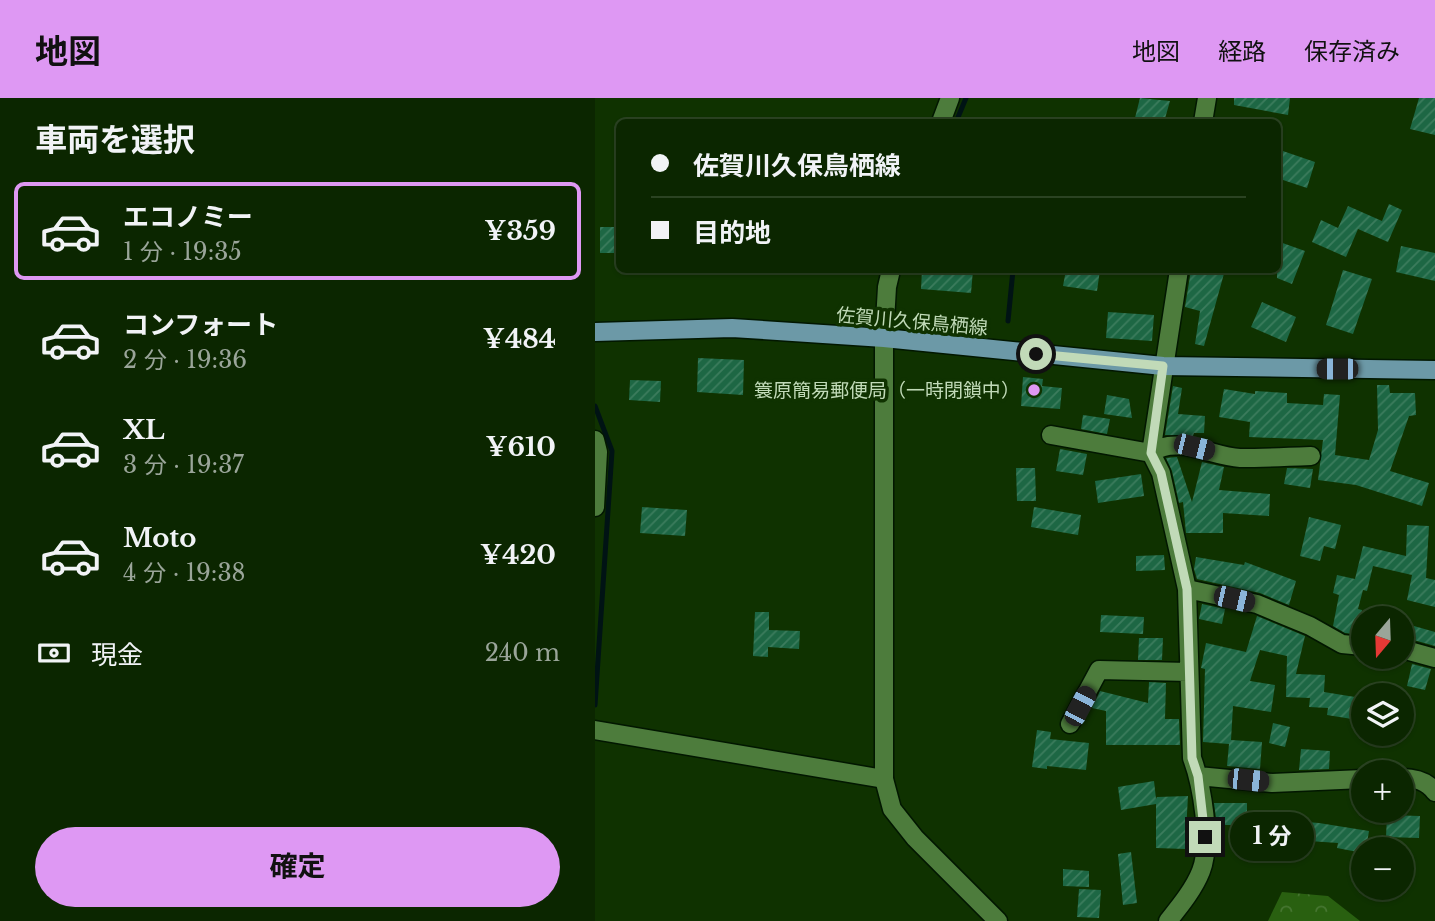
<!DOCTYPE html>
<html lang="ja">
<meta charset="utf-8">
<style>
body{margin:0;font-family:"Libre Baskerville","Noto Sans JP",serif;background:#19320f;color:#f1f3f6;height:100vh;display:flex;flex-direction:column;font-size:26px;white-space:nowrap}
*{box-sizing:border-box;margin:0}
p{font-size:23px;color:#9aa599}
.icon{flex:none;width:38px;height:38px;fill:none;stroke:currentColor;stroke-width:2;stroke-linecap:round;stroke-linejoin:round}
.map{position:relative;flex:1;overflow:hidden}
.drawer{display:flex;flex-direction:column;background:#0b2600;width:595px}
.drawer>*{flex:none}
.hud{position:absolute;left:21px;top:21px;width:665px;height:154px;border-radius:10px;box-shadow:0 2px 5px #0004,0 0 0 2px #2b4322;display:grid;align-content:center;height:154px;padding:0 35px;background:#0b2600}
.needle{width:46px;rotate:199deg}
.buttons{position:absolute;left:756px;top:508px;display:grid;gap:14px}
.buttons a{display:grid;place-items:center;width:63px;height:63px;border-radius:50%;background:#0b2600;box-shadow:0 2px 5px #0004,0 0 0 2px #2b4322;font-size:35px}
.end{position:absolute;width:32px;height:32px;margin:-16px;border:9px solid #c1dab8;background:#111;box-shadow:0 0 0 4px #111}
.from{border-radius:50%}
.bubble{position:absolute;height:49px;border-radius:24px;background:#0b2600;box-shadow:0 2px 5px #0004,0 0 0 2px #2b4322;font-size:23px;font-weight:700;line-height:49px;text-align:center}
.car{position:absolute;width:21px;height:42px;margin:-21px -10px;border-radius:9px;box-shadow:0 0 5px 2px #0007;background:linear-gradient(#222 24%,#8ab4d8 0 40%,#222 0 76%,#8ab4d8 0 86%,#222 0)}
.hud b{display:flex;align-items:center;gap:24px;height:66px;font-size:26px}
.hud b+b{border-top:2px solid #2b4322}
.hud i{width:18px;height:18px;background:#f1f3f6}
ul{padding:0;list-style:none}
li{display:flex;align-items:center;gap:21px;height:98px;margin:0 14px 10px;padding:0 21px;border:4px solid transparent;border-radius:10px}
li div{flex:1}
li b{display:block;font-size:26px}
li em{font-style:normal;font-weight:700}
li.selected{border-color:#de98f3}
li>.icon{width:63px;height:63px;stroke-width:1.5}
h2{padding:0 35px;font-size:32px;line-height:84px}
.pay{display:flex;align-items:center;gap:18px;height:77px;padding:0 35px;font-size:26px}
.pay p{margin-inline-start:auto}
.button{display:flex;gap:14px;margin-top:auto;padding:14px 35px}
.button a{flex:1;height:80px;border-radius:42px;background:#de98f3;color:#111;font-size:28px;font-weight:700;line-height:80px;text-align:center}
header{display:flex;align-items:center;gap:42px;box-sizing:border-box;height:98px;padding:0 35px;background:#de98f3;color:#111}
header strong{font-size:33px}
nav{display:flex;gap:38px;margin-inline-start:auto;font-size:24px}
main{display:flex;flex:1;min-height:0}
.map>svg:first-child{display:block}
</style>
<header>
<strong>地図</strong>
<nav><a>地図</a><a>経路</a><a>保存済み</a></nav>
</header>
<main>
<section class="drawer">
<h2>車両を選択</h2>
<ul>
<li class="selected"><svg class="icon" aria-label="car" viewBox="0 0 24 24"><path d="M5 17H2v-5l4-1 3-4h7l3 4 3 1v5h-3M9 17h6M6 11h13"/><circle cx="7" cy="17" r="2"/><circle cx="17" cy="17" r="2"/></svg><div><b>エコノミー</b><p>1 分 · 19:35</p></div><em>¥359</em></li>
<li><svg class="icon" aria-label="car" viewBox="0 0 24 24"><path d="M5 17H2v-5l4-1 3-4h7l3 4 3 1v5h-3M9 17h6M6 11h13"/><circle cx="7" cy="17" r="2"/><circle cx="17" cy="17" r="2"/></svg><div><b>コンフォート</b><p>2 分 · 19:36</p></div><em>¥484</em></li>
<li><svg class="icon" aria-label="car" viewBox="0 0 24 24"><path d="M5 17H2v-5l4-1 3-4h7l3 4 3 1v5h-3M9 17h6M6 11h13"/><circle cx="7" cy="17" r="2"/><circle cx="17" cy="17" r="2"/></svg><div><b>XL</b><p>3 分 · 19:37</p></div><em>¥610</em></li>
<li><svg class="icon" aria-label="car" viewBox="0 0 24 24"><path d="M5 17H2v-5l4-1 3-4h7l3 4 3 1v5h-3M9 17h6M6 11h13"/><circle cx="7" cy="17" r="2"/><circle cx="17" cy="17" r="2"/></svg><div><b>Moto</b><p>4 分 · 19:38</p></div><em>¥420</em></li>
</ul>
<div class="pay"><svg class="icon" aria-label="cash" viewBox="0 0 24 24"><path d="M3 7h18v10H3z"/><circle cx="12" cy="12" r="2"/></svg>現金<p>240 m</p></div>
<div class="button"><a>確定</a></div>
</section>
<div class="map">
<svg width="840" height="823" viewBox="0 0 840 823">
<defs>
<pattern id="forest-crowns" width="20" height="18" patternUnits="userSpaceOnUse" patternTransform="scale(1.75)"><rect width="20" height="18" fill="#296010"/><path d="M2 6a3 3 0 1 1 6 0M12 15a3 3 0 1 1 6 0" fill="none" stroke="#467631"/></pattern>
<pattern id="building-hatch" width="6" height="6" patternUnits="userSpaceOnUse" patternTransform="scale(1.75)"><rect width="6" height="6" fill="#1d6744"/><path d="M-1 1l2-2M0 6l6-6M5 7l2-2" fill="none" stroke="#3c7c5d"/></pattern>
</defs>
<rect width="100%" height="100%" fill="#0f3200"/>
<path fill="url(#forest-crowns)" d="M687,794L733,798L765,823H673Z"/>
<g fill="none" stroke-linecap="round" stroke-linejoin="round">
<path stroke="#001314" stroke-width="5" d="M361,24L371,0
M413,223L418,172
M0,308L17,353L0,607"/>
</g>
<path fill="url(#building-hatch)" d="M545,0L575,3L569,24H539Z
M639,0H695L693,17L639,7Z
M824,0H840V37L815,31Z
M682,51L720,64L712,90L682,80Z
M794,106L807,112L793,144L763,131L751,159L717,144L726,122L743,130L753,108L787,123Z
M5,129H24V155H5Z
M682,143L710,153L697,186L682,180Z
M806,148L840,155V183L801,174Z
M327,172H378L376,195L326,191Z
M471,172H505L502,193L468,188Z
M596,172H630L609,248L600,246L605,213L590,209Z
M748,172L777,181L758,236L731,227Z
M667,204L701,219L691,244L656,229Z
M513,214L559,217L557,243L511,240Z
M103,260L149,262L148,297L102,294Z
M428,279L448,281L447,288L467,290L465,311L426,308Z
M35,282L66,283L65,304L34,302Z
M782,287H794L795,295H820L821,317L814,318L795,373L834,385L827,408L761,387L723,382L728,342L654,339L655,324L624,319L629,291L660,296V293L692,295V305L728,307L729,296L745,297L740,357L774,362L783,332Z
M578,288L587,290L583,316L610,318L609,335H599L598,338L570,337Z
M512,297L534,301L537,320L509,316Z
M488,317L515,321L512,336L486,331Z
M465,351L492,356L488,377L461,373Z
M582,359L597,404L607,364L629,369L624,392L675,396L674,418L628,415V435H591L588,404L584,405L577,373L571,360Z
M421,370H440L441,403H422Z
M692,370L718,371L715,390L689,386Z
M546,376L549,398L503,405L500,383Z
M47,409L92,412L90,438L45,435Z
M439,409L486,417L483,437L436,429Z
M714,419L746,427L740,451L729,448L725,463L705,458Z
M812,427L834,428L831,480L840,482V509L812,502L817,477L778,468L772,493L768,492L763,511L767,512L766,518L768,519V537L750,535L738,528L744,497L738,495L742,477L760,481L768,448L811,458Z
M569,457L570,472L541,473V458Z
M601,459L649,467L650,464L701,483L694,507L665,495L602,481L599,471Z
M607,506L630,511L627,526L604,521Z
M160,514H174V532L205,533L204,551L173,549V559L158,558Z
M506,517L549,519L548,536L505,534Z
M662,518L710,538L701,576L730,577L729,594L760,599L757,621L732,617L733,610L714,609L715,600L691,599L692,558L665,552L655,583L680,587L676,614L638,608L636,642L667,644L665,671L632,668L634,646L608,644L610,571L606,570L611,545L651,554Z
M819,528L840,534V548L815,541Z
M544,540H568L567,562H543Z
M817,566L836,571L830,592L812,588Z
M554,584L571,585L570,621H584L585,647H511V613L497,610L505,593L553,605Z
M678,625L695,629L690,649L674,645Z
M442,632L456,634L455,641L494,645L491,672L452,668V671L437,669Z
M706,651L735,653L734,671L704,672Z
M559,683L561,701L562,699L593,698L590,751L561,750V706L526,712L523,689Z
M619,705H652V727H622Z
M792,717L825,718L824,740L791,739Z
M686,722L724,725L774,733L771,751H768V755L742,750L743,745L685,741Z
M641,738H675V754L641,755Z
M536,754L542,805L528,807L523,756Z
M468,771L494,773V789L468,788Z
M484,791L506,792L504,820L482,819Z"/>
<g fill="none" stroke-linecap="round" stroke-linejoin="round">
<g stroke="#021700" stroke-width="21">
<path id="minor" d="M608,24L612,0
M456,337L556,355C582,336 617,359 645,360C668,360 692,359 716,358
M592,491L662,506L715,528L747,546L768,548
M807,551L840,560
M475,626L504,572L594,574
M0,632L289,681
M603,678L677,685L768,681
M807,680C821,680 832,683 840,694
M573,823C585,808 599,791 606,773C617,745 607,687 597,660L592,491L566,375L556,355L584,172"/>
</g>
<g stroke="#021700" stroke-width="21">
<path id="tertiary" d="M346,24L355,0
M296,172L292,189L289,240V681L297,711L320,740L403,823
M0,342L3,354L0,409"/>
</g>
<g stroke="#021700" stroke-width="21">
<path id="primary" d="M0,234L137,230L289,240L568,268L840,272"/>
</g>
<use href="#minor" stroke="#4d7c3c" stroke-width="18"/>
<use href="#tertiary" stroke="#4d7c3c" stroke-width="18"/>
<use href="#primary" stroke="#6c99a7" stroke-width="18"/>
</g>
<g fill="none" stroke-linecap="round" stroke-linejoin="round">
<path stroke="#c1dab8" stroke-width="9" d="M441,256L568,268L556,355L566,375L592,491L597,660L603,678L610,739"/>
</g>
<circle fill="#de98f3" stroke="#0f3200" stroke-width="2.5" cx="439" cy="292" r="7"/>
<g text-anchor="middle" stroke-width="7" stroke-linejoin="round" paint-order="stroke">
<g font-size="19" fill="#c1dab8" stroke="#0f3200">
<text transform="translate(317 223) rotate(5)" y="7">佐賀川久保鳥栖線</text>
</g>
<g font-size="19" fill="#c1dab8" stroke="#0f3200" text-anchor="end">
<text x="425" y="299">簑原簡易郵便局（一時閉鎖中）</text>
</g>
</g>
</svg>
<div class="buttons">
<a><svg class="needle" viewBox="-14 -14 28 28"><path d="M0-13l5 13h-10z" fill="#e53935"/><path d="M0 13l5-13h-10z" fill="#9aa599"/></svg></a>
<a><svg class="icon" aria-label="layers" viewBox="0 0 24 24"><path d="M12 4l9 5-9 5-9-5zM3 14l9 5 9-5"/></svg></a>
<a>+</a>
<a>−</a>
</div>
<i class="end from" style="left:441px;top:256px"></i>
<i class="end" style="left:610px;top:739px"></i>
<div class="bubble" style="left:635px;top:714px;width:84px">1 分</div>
<i class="car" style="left:742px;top:271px;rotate:270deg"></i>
<i class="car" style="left:599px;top:349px;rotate:104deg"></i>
<i class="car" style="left:639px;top:501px;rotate:103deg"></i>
<i class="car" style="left:485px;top:608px;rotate:28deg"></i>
<i class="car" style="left:653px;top:682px;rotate:96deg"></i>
<div class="hud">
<b><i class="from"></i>佐賀川久保鳥栖線</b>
<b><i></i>目的地</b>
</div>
</div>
</main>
